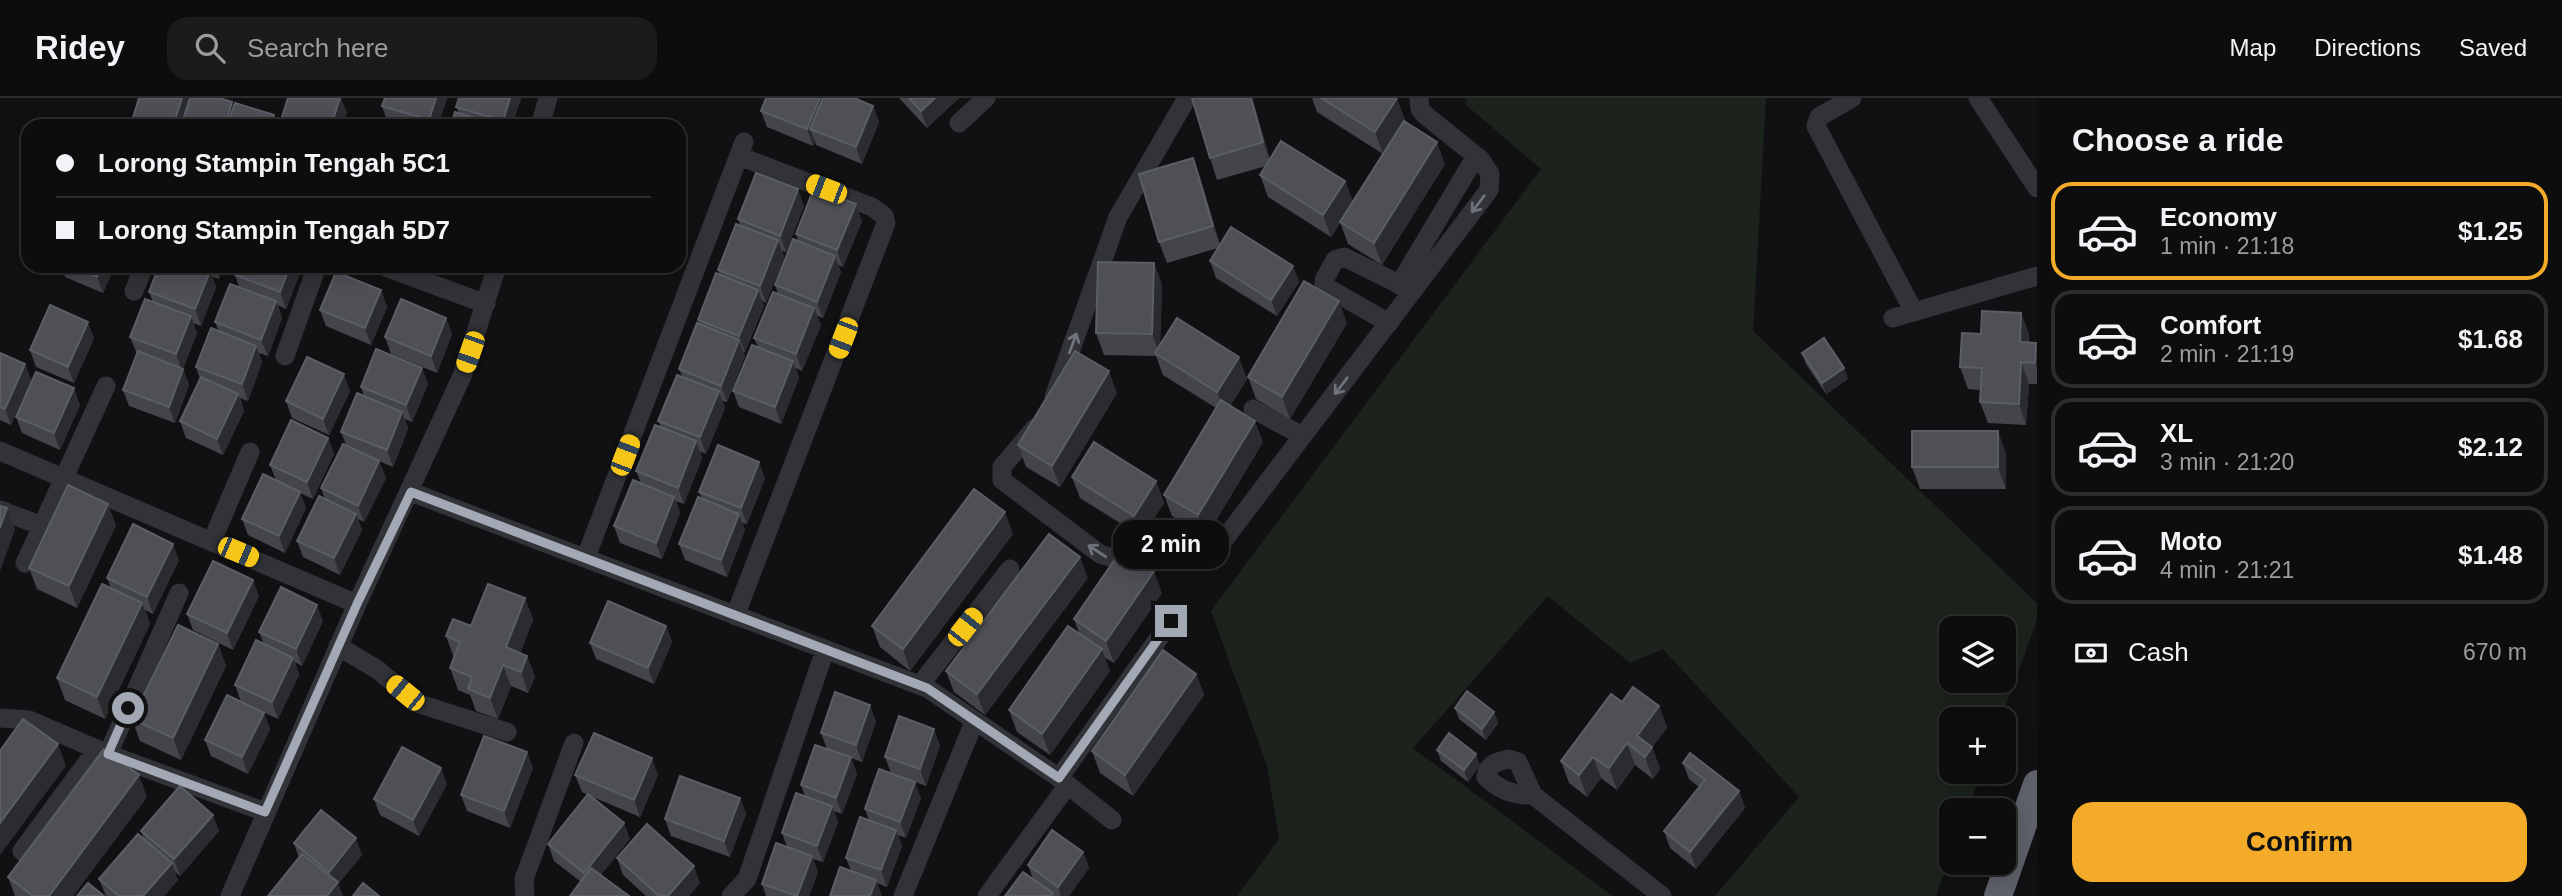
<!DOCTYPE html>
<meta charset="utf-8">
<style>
body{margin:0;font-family:Helvetica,sans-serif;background:#1b1b1c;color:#f1f3f6;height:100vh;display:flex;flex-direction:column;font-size:26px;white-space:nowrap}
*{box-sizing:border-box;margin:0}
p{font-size:23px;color:#9a9c9e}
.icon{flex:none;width:38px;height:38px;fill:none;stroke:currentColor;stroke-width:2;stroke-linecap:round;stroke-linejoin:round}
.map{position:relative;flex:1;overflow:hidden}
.drawer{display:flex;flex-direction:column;background:#0d0d0e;width:525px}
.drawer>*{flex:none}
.guide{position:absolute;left:21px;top:21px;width:665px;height:154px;border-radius:21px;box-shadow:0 4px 18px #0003,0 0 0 2px #2d2d2e;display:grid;align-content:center;height:154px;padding:0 35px;background:#0d0d0e}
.buttons{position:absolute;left:1939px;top:518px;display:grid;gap:14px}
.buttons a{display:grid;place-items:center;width:77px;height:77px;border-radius:14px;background:#0d0d0e;box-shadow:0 4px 18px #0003,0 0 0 2px #2d2d2e;font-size:35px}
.end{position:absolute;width:32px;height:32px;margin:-16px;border:9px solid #a2a8b4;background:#111;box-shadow:0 0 0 4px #111}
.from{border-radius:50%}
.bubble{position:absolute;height:49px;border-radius:21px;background:#0d0d0e;box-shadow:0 4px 18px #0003,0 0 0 2px #2d2d2e;font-size:23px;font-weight:700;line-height:49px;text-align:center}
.car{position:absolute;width:21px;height:42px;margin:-21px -10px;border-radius:9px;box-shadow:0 0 5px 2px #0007;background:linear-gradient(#f5c518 24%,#345 0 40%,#f5c518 0 76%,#345 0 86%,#f5c518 0)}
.guide b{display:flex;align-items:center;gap:24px;height:66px;font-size:26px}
.guide b+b{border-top:2px solid #2d2d2e}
.guide i{width:18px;height:18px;background:#f1f3f6}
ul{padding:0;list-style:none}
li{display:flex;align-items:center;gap:21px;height:98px;margin:0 14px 10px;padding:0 21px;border:4px solid #2d2d2e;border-radius:21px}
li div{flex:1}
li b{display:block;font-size:26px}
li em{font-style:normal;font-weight:700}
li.selected{border-color:#f3ab29}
li>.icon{width:63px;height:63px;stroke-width:1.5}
h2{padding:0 35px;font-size:32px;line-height:84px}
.pay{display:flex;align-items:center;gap:18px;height:77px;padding:0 35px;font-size:26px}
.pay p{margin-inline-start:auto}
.action{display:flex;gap:14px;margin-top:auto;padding:14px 35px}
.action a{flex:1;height:80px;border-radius:21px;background:#f3ab29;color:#111;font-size:28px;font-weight:700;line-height:80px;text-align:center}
header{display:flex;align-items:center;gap:42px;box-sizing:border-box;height:98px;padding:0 35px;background:#0d0d0e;border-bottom:2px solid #2d2d2e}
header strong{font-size:33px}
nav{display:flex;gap:38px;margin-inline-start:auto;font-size:24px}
.search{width:490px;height:63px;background:#1b1b1c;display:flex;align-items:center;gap:18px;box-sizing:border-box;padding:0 24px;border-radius:21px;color:#9a9c9e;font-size:26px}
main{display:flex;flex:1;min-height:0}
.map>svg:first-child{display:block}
</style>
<header>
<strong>Ridey</strong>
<div class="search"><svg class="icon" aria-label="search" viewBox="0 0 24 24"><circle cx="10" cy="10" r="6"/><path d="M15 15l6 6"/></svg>Search here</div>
<nav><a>Map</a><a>Directions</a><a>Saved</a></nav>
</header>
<main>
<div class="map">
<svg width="2037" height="798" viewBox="0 0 2037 798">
<rect width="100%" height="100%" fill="#111113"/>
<path fill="#1c231c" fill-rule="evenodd" d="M1467,0H1766L1753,233L2037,505V522L2001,621H1951V674H1982L1967,712H1951V756L1936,798H1715L1799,699L1663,551L1630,565L1548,498L1413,650L1613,798H1237L1279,741L1267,667L1211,513L1541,71L1465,6ZM1951,530H2004V583H1951Z"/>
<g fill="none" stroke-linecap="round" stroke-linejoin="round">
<path stroke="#323338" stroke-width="19" d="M1852,0L1819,19L1816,28L1914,214
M1978,0L2037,90
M959,25L986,0
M540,28L548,0
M383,168L486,206
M1399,187L1476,58
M134,193L144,168
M1893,220L2037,178
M1389,225L1324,188V182L1335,162L1344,159L1413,193
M285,258L317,168
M1054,299L1118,119L1187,0
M1253,311L1303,338
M1035,330L1002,369V382L1100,456L1116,461L1223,443L1489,92L1490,76L1481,62L1424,16L1420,11L1419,0
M0,353L357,506
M411,394L927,590L1059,680L1112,722
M0,412L42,428L106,288
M212,443L250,354
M586,459L744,44
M25,465L42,428
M735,518L886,125L884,118L872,109L739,58
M338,548L378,572L417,605L507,634
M920,587L1010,471
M0,620L29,622L108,656L265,714
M108,656L179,495
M1059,680L1171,523
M1533,697C1514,698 1499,692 1486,679C1487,666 1498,663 1509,661L1518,664L1533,697L1662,798
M22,753L97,651
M230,798L357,506L462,278L497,168
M525,798L524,781L574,645
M731,798L747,781L825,552
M903,798L974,624
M987,798L1067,688"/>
<path stroke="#5e6169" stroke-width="28" d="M1998,798L2037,686"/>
</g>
<path fill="#44454b" d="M385,0H447L438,28H400L388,25L382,8Z
M459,0H521L512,28H451L459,15L456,9Z
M766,0H858L857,1L873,8L879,24L862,66L816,47L815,43L813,48L767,29L761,13Z
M899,0H959L927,30Z
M1252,0L1270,61L1345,83L1353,104L1331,139L1268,99L1260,77L1266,68L1217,82L1210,60Z
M1312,0H1396L1405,22L1404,23L1445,66L1382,167L1348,146L1340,124L1383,56L1317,14Z
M347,14L342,28H283L281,22Z
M1193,60L1201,82L1220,147L1293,168L1299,184L1277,218L1216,180L1210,163L1218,150L1167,165L1159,144Z
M804,108L786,154L782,153L784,159L766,205L762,203L764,208L745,254H743L745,258L727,304L722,303L725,310L706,356L700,353L702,360L684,406L676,403L680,415L662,461L620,445L614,428L641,385L636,373L661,329L658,323L682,278L679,271L699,226L698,222L720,177L718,172L740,127L738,121Z
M862,123L843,169L838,167L841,174L823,220L817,218L821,227L802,273L796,270L799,280L781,326L739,309L733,293L758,249L754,240L778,196L775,187L798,143L796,136Z
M1154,165L1162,187L1160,247L1247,281L1230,308L1263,344L1206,439L1172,418L1164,397L1216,310L1163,277L1156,258L1104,257L1096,235Z
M61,168H115L103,195L65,179Z
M159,168H224L219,181L212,178L216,189L201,228L193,225L197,235L183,271L189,287L175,325L129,308L123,292L137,256L130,239L153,204L149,194Z
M238,168H300L301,172L286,211L278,207L282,220L268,258L259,255L262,264L248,303L240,300L244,313L223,357L186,340L180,323L200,281L196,269L219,234L215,224L239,189L235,177Z
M453,168H467L466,172Z
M381,192L387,209L371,247L326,228L320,212Z
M2021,215L2029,236V244L2037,246V286H2029L2026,327L1988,325L1980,304L1981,292L1968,291L1960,269L1981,236Z
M446,220L452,236L437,275L391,256L385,239Z
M1347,225L1290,321L1256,301L1248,279Z
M94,240L74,285L36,269L30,252Z
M0,255L25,266L31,282L11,327L0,322Z
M1802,255L1848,281L1826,296L1806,266Z
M428,286L412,324L405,321L408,331L393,369L379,363L386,380L364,424L358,421L362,432L340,477L303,459L297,443L325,402L321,390L346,347L341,334L364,298L361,289Z
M350,293L329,337L292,320L286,303Z
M1117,295L1060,389L1026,369L1018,347Z
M80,307L60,352L22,335L16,319Z
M328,340L334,356L313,401L300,395L306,410L285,455L248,437L242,421L276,382L270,367Z
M2006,355V391H1920L1912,369Z
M1072,379L1156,383L1164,405L1142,439L1080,400Z
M765,380L747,426L742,425L745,432L727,479L685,462L679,446L702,401L699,394Z
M116,427L77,510L37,491L29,470Z
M1013,436L910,573L880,549L872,528Z
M179,462L153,516L145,512L150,526L105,621L65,602L57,580L111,490L107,480Z
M1088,480L985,617L954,594L946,573Z
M1162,495L1114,565L1104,559L1110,573L1050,657L1017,634L1009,612L1079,535L1074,521Z
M259,498L233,552L193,532L187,516Z
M525,500L533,522L520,555L527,558L535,579L528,595L511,588L498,621L476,613L470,597L458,592L450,570L454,560L446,538L471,528Z
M323,523L302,568L295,564L299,577L278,621L241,604L235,587L264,546L259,534Z
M666,528L672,544L654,586L596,561L590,545Z
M218,546L226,568L181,662L140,643L132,621Z
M1196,576L1204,597L1133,698L1100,675L1092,653Z
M1622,604L1659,608L1667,630L1652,649L1660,671L1653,681L1635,667L1617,692L1601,680L1587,699L1569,685L1561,663Z
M1455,610L1494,614L1498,625L1486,642L1459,621Z
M264,615L270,631L248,676L211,658L205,642Z
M876,623L862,664L851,660L857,676L842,716L834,713L838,724L823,764L813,761L818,774L809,798H766L762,786L787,749L782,735L805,698L801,687L827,651L821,635Z
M940,647L926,688L891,675L885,659Z
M1437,652L1480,667L1468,684L1441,663Z
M1683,665L1739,693L1745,710L1696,771L1670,750L1664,733L1699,689L1689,681Z
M533,670L510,730L467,713L461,697Z
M575,677H658L640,719L588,697L630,741L581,784L554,763L548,746L588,697L582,694Z
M447,686L419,738L380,717L374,701Z
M147,699L73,798H15L8,779Z
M740,700L746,716L730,759L671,738L665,721Z
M921,700L906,740L898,737L902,748L887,789L877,785L882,798H830L851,773L846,760L869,722L865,711Z
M141,733H219L180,778L174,773L178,782L164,798H106L99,781L144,741Z
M294,745L362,757L338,786L343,798H268L299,760Z
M1083,754L1089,770L1069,798H1005L1033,781L1028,767Z
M617,760L700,785L689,798H646L623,777Z"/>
<path fill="#2b2c30" d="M182,0H188L191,8L185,28H173Z
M340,0H341L347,14L342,28H331Z
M436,0H447L438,28H431L429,22Z
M510,0H521L512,28H505L503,23Z
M820,0H828L810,31L815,43L813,48L807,31Z
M935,0H959L927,30L921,13Z
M1251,0H1252L1271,66L1263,44Z
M1397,0L1405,22L1383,56L1375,34Z
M232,4L238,21L236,28H225Z
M873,8L879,24L862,66L856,49Z
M274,17L278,28H270Z
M1437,44L1445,66L1382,167L1374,145Z
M1193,60L1201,82L1221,150L1213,128Z
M1345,83L1353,104L1331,139L1323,117Z
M798,91L804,108L786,154L780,138Z
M856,106L862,123L843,169L837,152Z
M778,142L784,159L766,205L760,188Z
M835,158L841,174L823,220L817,204Z
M1154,165L1162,187L1160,258L1152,236Z
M102,168H115L103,195L97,179Z
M214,168H224L219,181Z
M290,168H300L301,172L286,211L280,194Z
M1293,168L1299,184L1277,218L1271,202Z
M210,173L216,189L201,228L195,211Z
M381,192L387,209L371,247L365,230Z
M758,192L764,208L745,254L739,238Z
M276,203L282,220L268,258L261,242Z
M1339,203L1347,225L1290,321L1282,299Z
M814,210L821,227L802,273L796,256Z
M2021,215L2029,236L2027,265L2020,244Z
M191,218L197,235L182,273L176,256Z
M446,220L452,236L437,275L431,258Z
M88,224L94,240L74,285L68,269Z
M739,242L745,258L727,304L721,288Z
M2036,245L2037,246V270L2035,265Z
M256,248L262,264L248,303L242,286Z
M1239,259L1247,281L1225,316L1217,294Z
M793,263L799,280L781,326L775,309Z
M2021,264L2029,286L2026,327L2019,306Z
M25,266L31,282L11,327L5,311Z
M422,270L428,286L412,324L406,307Z
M1844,270L1848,281L1826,296L1822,285Z
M183,271L189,287L175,325L169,309Z
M1109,273L1117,295L1060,389L1052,368Z
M344,276L350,293L329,337L323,321Z
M74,290L80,307L60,352L54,335Z
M719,293L725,310L706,356L700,339Z
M238,296L244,313L223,357L217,341Z
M402,314L408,331L393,369L387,352Z
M1255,323L1263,344L1206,439L1198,417Z
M1998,333L2006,355V391L1998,369Z
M328,340L334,356L313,401L307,384Z
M696,343L702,360L684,406L678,390Z
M379,363L386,380L364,424L358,408Z
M759,364L765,380L747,426L741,410Z
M1156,383L1164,405L1142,439L1134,418Z
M300,394L306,410L285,455L279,438Z
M674,399L680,415L662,461L656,445Z
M108,406L116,427L77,510L69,488Z
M7,410L15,432L0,473V430Z
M1005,414L1013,436L910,573L903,551Z
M356,416L362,432L340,477L334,460Z
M739,416L745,432L727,479L721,462Z
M173,446L179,462L153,516L147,499Z
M1080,459L1088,480L985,617L977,596Z
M1154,473L1162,495L1114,565L1106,543Z
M253,482L259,498L233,552L227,535Z
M525,500L533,522L514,571L506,549Z
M142,505L150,526L105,621L97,599Z
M317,507L323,523L302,568L296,551Z
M666,528L672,544L654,586L648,570Z
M218,546L226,568L181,662L173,640Z
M1102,551L1110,573L1050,657L1042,636Z
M527,558L535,579L528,595L521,574Z
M293,560L299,577L278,621L272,604Z
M503,567L511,588L498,621L490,600Z
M1196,576L1204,597L1133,698L1125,677Z
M870,607L876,623L862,664L856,647Z
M1659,608L1667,630L1645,659L1637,638Z
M1494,614L1498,625L1486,642L1482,631Z
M264,615L270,631L248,676L242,659Z
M934,631L940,647L926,688L920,671Z
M1627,645L1635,667L1617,692L1609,670Z
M58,646L66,668L0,757V725Z
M1652,649L1660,671L1653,681L1645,659Z
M527,654L533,670L510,730L504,713Z
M1476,656L1480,667L1468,684L1464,672Z
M851,659L857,676L842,716L836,700Z
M1593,659L1601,680L1587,699L1579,677Z
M652,660L658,677L640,719L634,702Z
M441,670L447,686L419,738L413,722Z
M139,677L147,699L73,798H49Z
M915,684L921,700L906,740L900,724Z
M1739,693L1745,710L1696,771L1690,754Z
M740,700L746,716L730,759L724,743Z
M832,708L838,724L823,764L817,748Z
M213,717L219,733L180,778L174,761Z
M624,725L630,741L590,791L584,775Z
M896,732L902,748L887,789L881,772Z
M356,740L362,757L338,786L343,798H327L334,788L329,774Z
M1083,754L1089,770L1069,798H1061L1058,789Z
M812,758L818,774L809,798H797Z
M172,765L178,782L164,798H143Z
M694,768L700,785L689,798H668Z
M876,782L882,798H870Z"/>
<path fill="#4e5056" stroke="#5b5e65" stroke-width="2" d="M139,0H182L173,28H137L131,26Z
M190,0H219L232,4L225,28H181Z
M288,0H340L331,28H300L281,22Z
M385,0H436L429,22L382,8Z
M459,0H510L503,23L456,9Z
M766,0H820L807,31L761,13Z
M823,0H854L873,8L856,49L810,31Z
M909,0H935L921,13Z
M1192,0H1251L1263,44L1210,60Z
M1321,0H1397L1375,34Z
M235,5L274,17L270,28H227Z
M455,14L501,28H451Z
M377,22L398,28H375Z
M1404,23L1437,44L1374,145L1340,124Z
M1281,43L1345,83L1323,117L1260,77Z
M1193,60L1213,128L1159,144L1139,76Z
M756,75L798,91L780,138L738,121Z
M814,90L856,106L837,152L796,136Z
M736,126L778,142L760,188L718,172Z
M1231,129L1293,168L1271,202L1210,163Z
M793,141L835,158L817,204L775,187Z
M1098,164L1154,165L1152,236L1096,235Z
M72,168H102L97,179Z
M159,168H198L210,173L195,211L149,194Z
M238,168H290L280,194L235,177Z
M336,174L381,192L365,230L320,212Z
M716,175L758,192L739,238L698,222Z
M1304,183L1339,203L1282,299L1248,279Z
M230,186L276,203L261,242L215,224Z
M773,194L814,210L796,256L754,240Z
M145,201L191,218L176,256L130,239Z
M401,201L446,220L431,258L385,239Z
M50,207L88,224L68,269L30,252Z
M1982,213L2021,215L2020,244L2036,245L2035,265L2021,264L2019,306L1980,304L1982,270L1960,269L1962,235L1981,236Z
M1177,220L1239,259L1217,294L1155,255Z
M697,225L739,242L721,288L679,271Z
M211,230L256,248L242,286L196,269Z
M1824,240L1844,270L1822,285L1802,255Z
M752,247L793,263L775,309L733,293Z
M376,251L422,270L406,307L361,289Z
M138,253L183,271L169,309L123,292Z
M1075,253L1109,273L1052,368L1018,347Z
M0,255L25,266L5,311L0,309Z
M307,259L344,276L323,321L286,303Z
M36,274L74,290L54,335L16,319Z
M677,277L719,293L700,339L658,323Z
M201,279L238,296L217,341L180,323Z
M357,295L402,314L387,352L341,334Z
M1221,302L1255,323L1198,417L1164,397Z
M291,322L328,340L307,384L270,367Z
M655,327L696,343L678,390L636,373Z
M1912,333H1998V369H1912Z
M1094,344L1156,383L1134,418L1072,379Z
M343,346L379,363L358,408L321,390Z
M718,347L759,364L741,410L699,394Z
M263,376L300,394L279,438L242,421Z
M633,382L674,399L656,445L614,428Z
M68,387L108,406L69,488L29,470Z
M974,391L1005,414L903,551L872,528Z
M319,398L356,416L334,460L297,443Z
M698,399L739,416L721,462L679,446Z
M0,408L7,410L0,430Z
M133,426L173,446L147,499L107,480Z
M1049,436L1080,459L977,596L946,573Z
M1122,451L1154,473L1106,543L1074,521Z
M213,463L253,482L227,535L187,516Z
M102,486L142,505L97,599L57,580Z
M488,486L525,500L506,549L527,558L521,574L503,567L490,600L468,591L472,579L450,570L460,544L446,538L453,521L471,528Z
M281,489L317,507L296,551L259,534Z
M608,503L666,528L648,570L590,545Z
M178,527L218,546L173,640L132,621Z
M1068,528L1102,551L1042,636L1009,612Z
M256,542L293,560L272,604L235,587Z
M1163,552L1196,576L1125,677L1092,653Z
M1633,589L1659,608L1637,638L1652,649L1645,659L1627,645L1609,670L1593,659L1579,677L1561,663L1611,596L1622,604Z
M1467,593L1494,614L1482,631L1455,610Z
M835,594L870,607L856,647L821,635Z
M227,597L264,615L242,659L205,642Z
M899,618L934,631L920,671L885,659Z
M23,621L58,646L0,725V653Z
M594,635L652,660L634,702L575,677Z
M1449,635L1476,656L1464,672L1437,652Z
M484,638L527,654L504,713L461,697Z
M815,647L851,659L836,700L801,687Z
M402,649L441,670L413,722L374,701Z
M104,651L139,677L49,798H33L8,779Z
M1690,655L1739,693L1690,754L1664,733L1705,682L1683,665Z
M879,671L915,684L900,724L865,711Z
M680,678L740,700L724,743L665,721Z
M180,688L213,717L174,761L141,733Z
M796,695L832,708L817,748L782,735Z
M588,696L624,725L584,775L548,746Z
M321,712L356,740L329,774L294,745Z
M860,719L896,732L881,772L846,760Z
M647,726L694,768L668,798H659L617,760Z
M1052,732L1083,754L1058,789L1028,767Z
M138,736L172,765L143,798H119L99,781Z
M776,745L812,758L797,798L762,786Z
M302,756L338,784L327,798H268Z
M840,769L876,782L870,798H830Z
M591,770L629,798H570Z
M1023,774L1053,795L1051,798H1005Z
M88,785L104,798H77Z
M363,785L379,798H353Z"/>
<defs><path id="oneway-shaft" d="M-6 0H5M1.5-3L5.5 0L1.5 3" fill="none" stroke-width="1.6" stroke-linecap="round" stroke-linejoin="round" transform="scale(1.75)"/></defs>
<g stroke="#70737c">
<use href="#oneway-shaft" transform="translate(1478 106) rotate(127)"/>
<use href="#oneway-shaft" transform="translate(1073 245) rotate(-70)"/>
<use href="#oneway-shaft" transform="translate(1341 288) rotate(127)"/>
<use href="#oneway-shaft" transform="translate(1097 453) rotate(-147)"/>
</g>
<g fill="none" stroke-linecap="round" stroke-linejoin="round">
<path stroke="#a2a8b4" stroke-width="9" d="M128,610L108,656L265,714L357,506L411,394L927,590L1059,680L1171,523"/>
</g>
</svg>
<div class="buttons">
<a><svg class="icon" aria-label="layers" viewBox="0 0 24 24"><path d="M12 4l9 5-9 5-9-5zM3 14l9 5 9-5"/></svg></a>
<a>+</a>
<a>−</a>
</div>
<i class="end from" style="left:128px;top:610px"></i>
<i class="end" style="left:1171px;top:523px"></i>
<div class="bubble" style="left:1113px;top:422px;width:116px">2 min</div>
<i class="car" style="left:826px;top:91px;rotate:291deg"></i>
<i class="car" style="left:843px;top:240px;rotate:201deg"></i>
<i class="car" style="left:470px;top:254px;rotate:199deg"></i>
<i class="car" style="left:625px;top:357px;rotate:21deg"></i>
<i class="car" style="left:238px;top:454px;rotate:113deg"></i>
<i class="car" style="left:965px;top:529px;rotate:38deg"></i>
<i class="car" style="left:405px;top:595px;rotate:309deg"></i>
<div class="guide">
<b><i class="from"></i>Lorong Stampin Tengah 5C1</b>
<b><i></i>Lorong Stampin Tengah 5D7</b>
</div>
</div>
<section class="drawer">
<h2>Choose a ride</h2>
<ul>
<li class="selected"><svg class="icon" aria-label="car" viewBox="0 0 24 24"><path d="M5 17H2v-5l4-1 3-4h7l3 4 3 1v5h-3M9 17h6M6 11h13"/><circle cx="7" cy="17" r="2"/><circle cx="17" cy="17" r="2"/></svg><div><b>Economy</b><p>1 min · 21:18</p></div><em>$1.25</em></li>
<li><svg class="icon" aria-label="car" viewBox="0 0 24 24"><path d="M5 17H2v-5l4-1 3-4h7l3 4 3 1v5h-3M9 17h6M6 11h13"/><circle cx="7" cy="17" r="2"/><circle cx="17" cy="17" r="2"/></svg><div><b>Comfort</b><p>2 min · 21:19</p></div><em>$1.68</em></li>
<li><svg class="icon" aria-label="car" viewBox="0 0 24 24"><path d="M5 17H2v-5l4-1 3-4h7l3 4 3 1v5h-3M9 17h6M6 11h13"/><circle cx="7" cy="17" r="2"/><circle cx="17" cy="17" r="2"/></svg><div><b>XL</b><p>3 min · 21:20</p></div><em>$2.12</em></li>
<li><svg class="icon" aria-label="car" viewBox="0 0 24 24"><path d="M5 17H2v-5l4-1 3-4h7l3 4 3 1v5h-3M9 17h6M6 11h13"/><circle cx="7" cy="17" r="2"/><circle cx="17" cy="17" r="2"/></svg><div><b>Moto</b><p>4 min · 21:21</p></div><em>$1.48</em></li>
</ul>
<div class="pay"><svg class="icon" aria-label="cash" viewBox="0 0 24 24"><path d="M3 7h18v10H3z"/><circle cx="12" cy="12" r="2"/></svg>Cash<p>670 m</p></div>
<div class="action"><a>Confirm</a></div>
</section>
</main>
